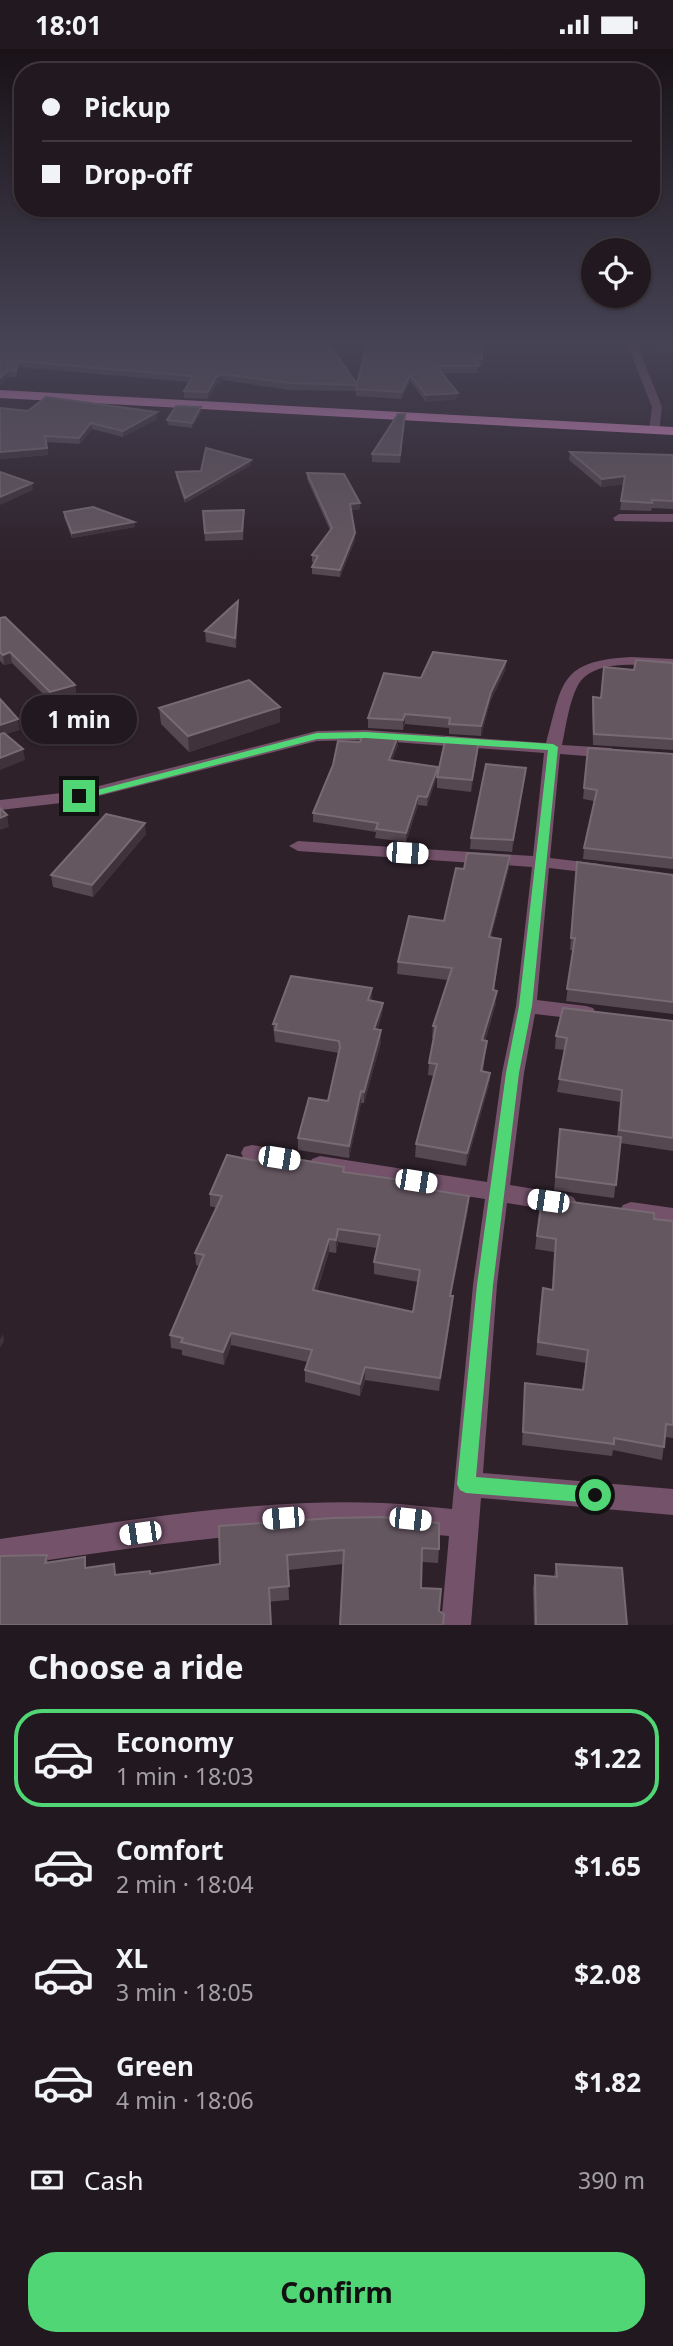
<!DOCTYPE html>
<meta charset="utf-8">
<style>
body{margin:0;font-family:"Noto Sans",sans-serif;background:#2e262d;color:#f1f3f6;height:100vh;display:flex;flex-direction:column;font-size:26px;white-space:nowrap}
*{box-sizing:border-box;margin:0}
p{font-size:23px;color:#a2a0a5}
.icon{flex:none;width:38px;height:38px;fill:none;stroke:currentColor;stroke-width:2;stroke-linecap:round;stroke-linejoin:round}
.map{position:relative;height:1576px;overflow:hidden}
.side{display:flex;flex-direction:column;background:#221920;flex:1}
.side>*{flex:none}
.guide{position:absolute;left:14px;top:14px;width:646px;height:154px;border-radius:28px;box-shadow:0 2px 5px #0004,0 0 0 2px #3f383e;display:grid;align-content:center;height:154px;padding:0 28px;background:#221920}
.controls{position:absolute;left:581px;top:189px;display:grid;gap:14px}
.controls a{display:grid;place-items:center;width:70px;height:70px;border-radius:50%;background:#221920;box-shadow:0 2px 5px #0004,0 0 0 2px #3f383e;font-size:35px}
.end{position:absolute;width:32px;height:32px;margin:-16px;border:9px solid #50d675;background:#111;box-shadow:0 0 0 4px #111}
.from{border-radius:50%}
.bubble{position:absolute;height:49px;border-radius:24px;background:#221920;box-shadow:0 2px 5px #0004,0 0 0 2px #3f383e;font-size:23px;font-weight:700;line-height:49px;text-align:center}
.car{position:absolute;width:21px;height:42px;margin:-21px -10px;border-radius:9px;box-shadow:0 0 5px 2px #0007;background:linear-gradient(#fff 24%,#345 0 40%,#fff 0 76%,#345 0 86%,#fff 0)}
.guide b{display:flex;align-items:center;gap:24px;height:66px;font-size:26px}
.guide b+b{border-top:2px solid #3f383e}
.guide i{width:18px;height:18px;background:#f1f3f6}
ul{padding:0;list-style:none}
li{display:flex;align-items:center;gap:21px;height:98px;margin:0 14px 10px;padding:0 14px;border:4px solid transparent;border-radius:28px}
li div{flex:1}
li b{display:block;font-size:26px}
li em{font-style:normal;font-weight:700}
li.on{border-color:#50d675}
li>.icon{width:63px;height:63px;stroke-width:1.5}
h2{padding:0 28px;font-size:32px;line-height:84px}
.pay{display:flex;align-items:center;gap:18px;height:77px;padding:0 28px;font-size:26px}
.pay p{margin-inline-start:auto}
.action{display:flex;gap:14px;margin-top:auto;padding:14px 28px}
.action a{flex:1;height:80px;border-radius:28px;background:#50d675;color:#111;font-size:28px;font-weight:700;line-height:80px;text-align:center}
.status{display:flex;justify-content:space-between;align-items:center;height:49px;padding:0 35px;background:#221920;direction:ltr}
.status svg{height:19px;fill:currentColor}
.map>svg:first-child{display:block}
</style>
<div class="status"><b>18:01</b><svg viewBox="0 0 49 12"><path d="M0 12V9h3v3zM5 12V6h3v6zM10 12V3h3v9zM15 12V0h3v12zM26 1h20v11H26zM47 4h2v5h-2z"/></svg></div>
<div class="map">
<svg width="673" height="1576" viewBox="0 0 673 1576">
<rect width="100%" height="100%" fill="#2e212a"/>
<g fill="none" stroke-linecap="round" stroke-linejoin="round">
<path fill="#74526a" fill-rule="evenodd" d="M627,295H637L662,358L659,383L649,381L652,358Z
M619,465H673V473L615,472L613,469Z
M631,608L673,610V618C646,617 592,607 577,638C569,654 566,677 562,696L611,699L619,704L611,709L560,705L550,809L600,815L609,820L600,825L549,819L537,951L586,957L593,959L596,964L593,969L586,971L535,965L524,1024L510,1136L565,1145L573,1148L577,1154L573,1160L565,1163L507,1154L497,1236L483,1424L673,1440V1466L481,1449L471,1576H441L449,1487C427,1485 403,1481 381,1480C253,1479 126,1500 0,1518V1490C126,1472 255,1449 383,1454C406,1455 429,1458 452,1460L473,1236L485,1150L320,1125L312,1122L309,1116L312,1110L320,1107L487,1133L502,1024L516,957L532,818L298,802L289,797L298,792L533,807L544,704L366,691L317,692L79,752L0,761V751L79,742L317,682L366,681L546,694C563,633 559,612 631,608Z
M252,1096L290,1103L293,1109L290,1115L282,1118L244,1110L241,1104L244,1098Z
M631,1153L673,1159V1177L623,1168L619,1162L623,1156Z"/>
<path fill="#e28dca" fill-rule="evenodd" d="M0,341L673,378V386L0,349Z"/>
</g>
<path fill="#564851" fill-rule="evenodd" d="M0,295L357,335L367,295L482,310V317L478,316V324H441L457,350L426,353L410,332L401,350L356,347V342L289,341L223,331L217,335L208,350L184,349V342L189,333L18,318L16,328H9L0,336Z
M648,295H673V302H651Z
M0,359L28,362L157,370L123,388L92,380L80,395L46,393L48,406L0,410Z
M201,363L192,379L168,376L167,371Z
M405,365L400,414L372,413V405Z
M570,403L673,406V460L652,459L651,462L620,461L624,435L601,438L569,411Z
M251,411V416L185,454L176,428V423L201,422Z
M307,424L360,454V460L351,461L355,484V491L340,528L312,525V518L315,513H312V506L330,481L307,430Z
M203,462L244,469L243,491L205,492Z
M64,463L134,473L135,478L72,489L64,468Z
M238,562L236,599L206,593L205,582Z
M0,569L75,636L76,647L52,654L12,614L4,616L0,612Z
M506,612L505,622L490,653L481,687L449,685V679L405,675L403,681L368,679V669L421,629Z
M673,614V701L593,696L592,659L593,648L601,649L634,621Z
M159,659L280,673L189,703L161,675Z
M398,687V696L392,711L437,727L427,757L418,756L406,793L375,789L376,783L313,773V764L360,693Z
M588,699L673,705V820L583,810L584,799L594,752L583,750Z
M478,702L471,743L437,739V728Z
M526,719L512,803L470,800L471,789Z
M146,785L93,848L53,838L51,826Z
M510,807L509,819L491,888L501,890L494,941L496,954L485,992H487L483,1022L490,1024L489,1036L466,1117L415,1108L416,1095L434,1027L428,1026L429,1014L434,989H432L433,977L448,931L397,925L398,913L444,872L464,820Z
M576,825L673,826V965L566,952L573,901H570Z
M372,950L371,952L383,954L382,965L377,981H381V993L364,1054H361L349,1109L298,1101V1089L328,1052L339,1004L275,993L273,975Z
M673,972V1102L620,1094L614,1149L554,1141L560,1080L617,1088L620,1053L557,1043L565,1001L555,1000L556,987Z
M257,1112L344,1118V1123L402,1131V1136L468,1160L451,1247H453L452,1260L439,1342L365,1331L360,1347L305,1333V1321L308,1313L231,1296L224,1316L182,1306V1301L171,1299L170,1286L199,1217L196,1216L195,1204L217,1159L210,1157V1145ZM338,1193L377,1199L374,1213V1225L418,1233L413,1263L317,1242L329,1203L336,1204Z
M542,1149L654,1170L673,1172V1389L665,1388L662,1411L613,1401L612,1407L522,1396L525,1334L582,1341L586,1314L536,1306L541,1252L552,1240L554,1203L535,1200Z
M219,1477L439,1500L438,1514L422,1513L421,1539L440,1562L343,1515L288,1521L289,1551L0,1576L47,1506L48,1514L87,1519L114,1515L116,1526L150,1525L220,1515Z
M556,1515L627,1576H534L533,1539L535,1526L554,1528Z"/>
<path fill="#40323b" d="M9,321V328L0,336V329Z
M223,325V331L217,335L208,350V343L216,328Z
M410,326V332L401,350L402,343Z
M458,344L457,350L426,353V346Z
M201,358V363L192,379V374Z
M157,363V370L123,388V382Z
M91,374L92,380L80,395L79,389Z
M47,399L48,406L0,410V403Z
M251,411V416L185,454V449Z
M625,427L624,435L601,438L602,430Z
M32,434L33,441L0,456V448Z
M360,454V460L350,461V455Z
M134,473L135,478L72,489V484Z
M355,484V491L340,528V521Z
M238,552V562L236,599L235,589Z
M10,603L12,614L4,616L3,606Z
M506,612L505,622L490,653L481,687V677L491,643Z
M75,636L76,647L52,654L50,643Z
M280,658V673L189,703L188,687Z
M405,665V675L403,681V671Z
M18,670L20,681L0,687V676Z
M398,687V696L389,720V711Z
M479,691L478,702L471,743L472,731Z
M23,700L25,711L0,721V709Z
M438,718L437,727L427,757V748Z
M526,719L525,730L512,803L513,791Z
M418,747V756L406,793V784Z
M7,766L9,778L0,781V769Z
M145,774L146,785L93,848L92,836Z
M510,807L509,819L488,900L489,888Z
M501,890L500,902L492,953L493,941Z
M372,939V950L367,963L368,951Z
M497,942L496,954L481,1004L482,991Z
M383,954L382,965L374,992V980Z
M381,981V993L364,1054V1043Z
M490,1024L489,1036L466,1117L467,1104Z
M361,1042V1054L349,1109V1097Z
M469,1147L468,1160L449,1259L450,1247Z
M338,1180V1193L336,1204V1191Z
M329,1190V1203L313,1253V1241Z
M453,1247L452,1260L439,1342L440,1329Z
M231,1284V1296L224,1316L223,1303Z
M3,1285L4,1292L0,1299V1290Z
M365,1318V1331L360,1347V1335Z"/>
<path fill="#655760" stroke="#786a73" stroke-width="2" fill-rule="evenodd" d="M0,295H329L357,335L367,295H482V310H477L479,317H436L458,344L426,346L410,326L402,343L356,340L357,336L289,334L223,325L216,328L208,343L184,342L193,327L17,312L16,322L9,321L0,329Z
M46,348L157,363L123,382L91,374L79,389L45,387L47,399L0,403V359L28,362Z
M176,357L201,358L192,374L167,371Z
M398,365H405L400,406L372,405Z
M206,399L251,411L185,449L176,423L201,422Z
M570,403L673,406V452L652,451V454L621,452L625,427L602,430Z
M0,423L32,434L0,448Z
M307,424L344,425L360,454L350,455L355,484L340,521L312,518L318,507L312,506L332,479Z
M93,458L134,473L72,484L64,463Z
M244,461L242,482L205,484L203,462Z
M238,552L235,589L205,582Z
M5,568L75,636L50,643L10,603L3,606L0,603V569Z
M433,603L506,612L491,643L481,677L449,675L450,669L405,665L403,671L368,669L384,624L421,629Z
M636,611L673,614V690L594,685L593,648L601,649L604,618L634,621Z
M249,631L280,658L188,687L159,659Z
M0,650L18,670L0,676Z
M4,684L23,700L0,709V685Z
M363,685L398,687L389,711L438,718L427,748L418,747L406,784L376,780L378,774L313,764L333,716L338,692L360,693Z
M446,688L479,691L472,731L437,728Z
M588,699L673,705V809L584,799L597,741L584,739Z
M486,715L526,719L513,791L471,789Z
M0,759L7,766L0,769Z
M106,765L145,774L92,836L51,826Z
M467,804L510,807L489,888L501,890L493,941L497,942L482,991L487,992L481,1022L490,1024L467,1104L416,1095L437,1015L429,1014L436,977H433L452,919L398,913L409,867L444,872L456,819L464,820Z
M577,813L673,826V953L567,940L575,889H571Z
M291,927L372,939L368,951L383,954L374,980L381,981L364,1043L361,1042L349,1097L298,1089L309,1049L328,1052L340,998L339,992L275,981L277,975H273Z
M563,959L673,972V1089L619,1081L622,1041L559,1030L567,989L556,987Z
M560,1080L621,1088L616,1136L556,1128Z
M260,1104L344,1118L343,1123L402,1131L401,1136L469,1147L450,1247H453L440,1329L365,1318L360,1335L305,1321L312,1301L231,1284L223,1303L181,1293L183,1289L170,1286L204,1206L195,1204L222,1147L210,1145L227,1106L257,1112ZM338,1180L380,1186L374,1213L420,1221L413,1263L313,1241L329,1190L336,1191Z
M542,1149L654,1164V1170L673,1172V1376L666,1375L664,1398L614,1389V1395L523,1383L525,1334L583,1341L588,1301L538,1293L543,1239L553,1241L556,1190L537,1187Z
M381,1468L439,1474V1500L422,1499L421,1539L441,1540L439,1562L444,1565L443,1576H340L344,1501L287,1506L289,1537L269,1539L271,1576H0V1507L47,1506L45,1514L85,1508V1519L114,1515L115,1526L150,1522V1525L220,1515L219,1477L333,1469Z
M556,1515L622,1519L627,1576H536L535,1526L557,1528Z"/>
<linearGradient id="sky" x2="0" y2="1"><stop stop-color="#191217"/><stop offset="0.57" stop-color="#464355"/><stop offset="1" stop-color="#464355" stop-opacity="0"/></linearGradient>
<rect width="673" height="515" fill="url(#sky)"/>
<path fill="#50d675" d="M366,683L553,695L558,698L532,957L519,1024L493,1236L476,1428L595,1438L602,1440L604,1446L602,1452L595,1454L466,1444L460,1441L457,1435L477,1236L506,1024L519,957L548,701L366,689L317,690L79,751L74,747L317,684Z"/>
</svg>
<div class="controls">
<a><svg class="icon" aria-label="locate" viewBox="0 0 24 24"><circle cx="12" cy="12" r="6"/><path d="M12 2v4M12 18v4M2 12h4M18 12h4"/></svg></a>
</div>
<i class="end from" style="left:595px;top:1446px"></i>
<i class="end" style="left:79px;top:747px"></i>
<div class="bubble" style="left:21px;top:646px;width:116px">1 min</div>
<i class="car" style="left:407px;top:804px;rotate:94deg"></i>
<i class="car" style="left:279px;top:1109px;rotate:99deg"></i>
<i class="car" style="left:416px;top:1132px;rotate:99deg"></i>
<i class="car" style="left:548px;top:1152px;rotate:278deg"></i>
<i class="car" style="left:283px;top:1469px;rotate:265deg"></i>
<i class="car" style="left:410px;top:1470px;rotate:96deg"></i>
<i class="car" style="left:140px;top:1484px;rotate:262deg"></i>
<div class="guide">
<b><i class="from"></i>Pickup</b>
<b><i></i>Drop-off</b>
</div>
</div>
<section class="side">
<h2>Choose a ride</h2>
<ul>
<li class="on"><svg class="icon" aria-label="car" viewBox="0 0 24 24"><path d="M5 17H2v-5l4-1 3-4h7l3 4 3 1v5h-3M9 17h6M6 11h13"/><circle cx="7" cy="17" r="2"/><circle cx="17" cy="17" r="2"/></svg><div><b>Economy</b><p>1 min · 18:03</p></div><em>$1.22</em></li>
<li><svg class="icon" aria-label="car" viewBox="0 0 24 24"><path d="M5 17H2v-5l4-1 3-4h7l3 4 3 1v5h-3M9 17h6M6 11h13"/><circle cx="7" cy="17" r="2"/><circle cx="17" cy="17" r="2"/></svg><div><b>Comfort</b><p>2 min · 18:04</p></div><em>$1.65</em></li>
<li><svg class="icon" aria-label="car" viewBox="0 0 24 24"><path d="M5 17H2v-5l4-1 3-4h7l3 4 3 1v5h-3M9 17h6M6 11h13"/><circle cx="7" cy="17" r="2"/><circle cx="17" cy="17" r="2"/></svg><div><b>XL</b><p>3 min · 18:05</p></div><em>$2.08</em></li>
<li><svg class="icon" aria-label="car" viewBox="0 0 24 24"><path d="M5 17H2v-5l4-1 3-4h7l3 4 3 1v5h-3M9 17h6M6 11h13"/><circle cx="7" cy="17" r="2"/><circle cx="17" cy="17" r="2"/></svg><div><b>Green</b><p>4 min · 18:06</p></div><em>$1.82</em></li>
</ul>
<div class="pay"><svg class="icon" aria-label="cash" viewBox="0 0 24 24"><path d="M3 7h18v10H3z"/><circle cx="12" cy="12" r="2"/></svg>Cash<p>390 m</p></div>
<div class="action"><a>Confirm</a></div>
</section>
